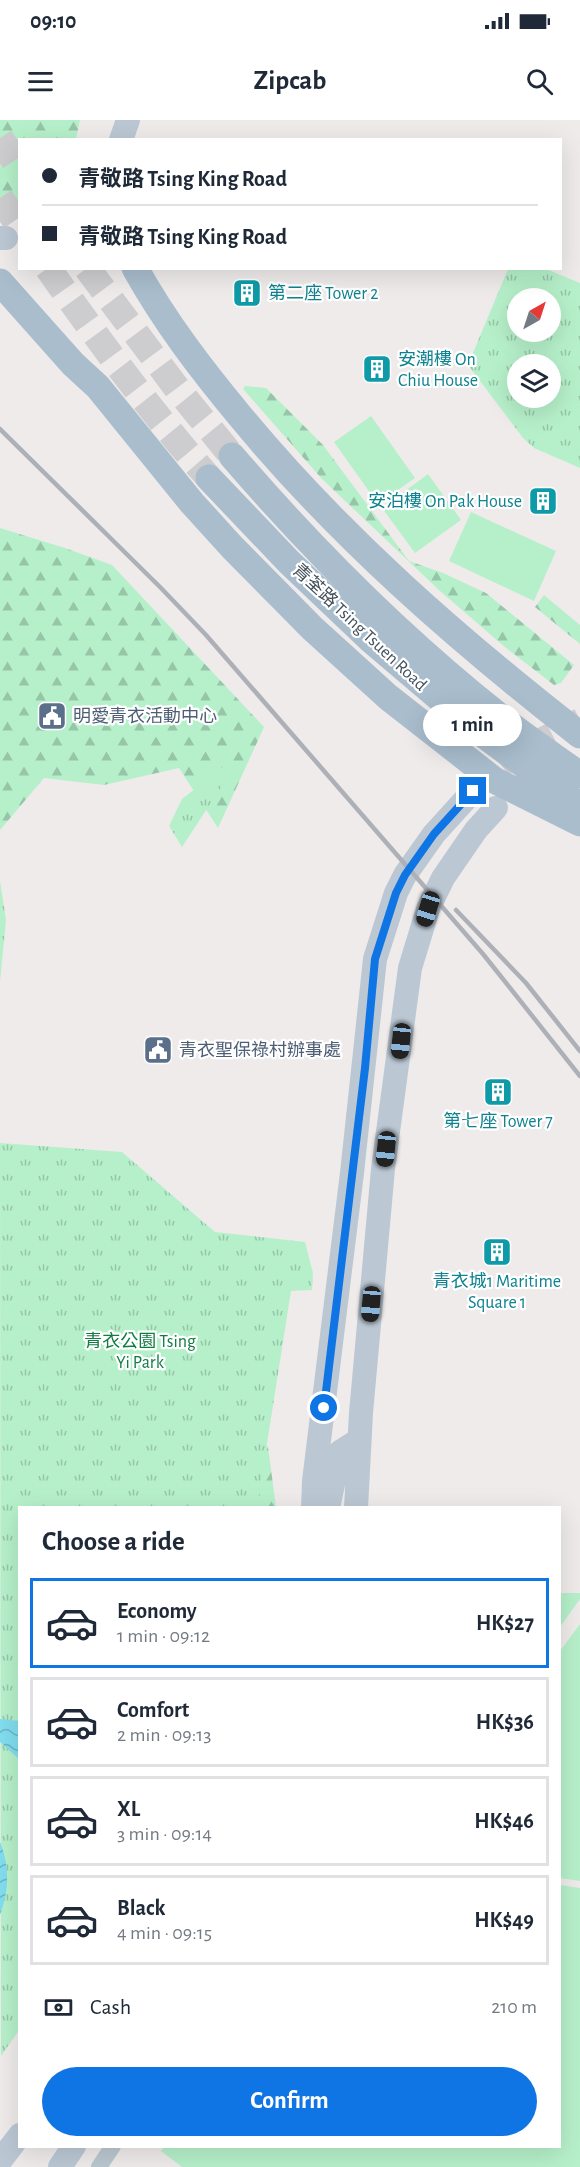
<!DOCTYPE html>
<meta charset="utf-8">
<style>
body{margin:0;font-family:"Alegreya Sans","Noto Sans TC",sans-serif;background:#f6f6f7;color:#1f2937;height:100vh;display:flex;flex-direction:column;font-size:22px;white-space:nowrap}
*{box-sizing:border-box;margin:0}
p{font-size:20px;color:#747a83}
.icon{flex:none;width:33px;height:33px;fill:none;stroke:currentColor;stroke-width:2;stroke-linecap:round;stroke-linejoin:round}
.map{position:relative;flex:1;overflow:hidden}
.sheet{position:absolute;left:18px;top:1386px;width:543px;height:642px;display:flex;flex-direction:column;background:#fff;border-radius:0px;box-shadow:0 6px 24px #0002}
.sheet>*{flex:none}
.guide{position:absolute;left:18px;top:18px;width:544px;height:132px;border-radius:0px;box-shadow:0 6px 24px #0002;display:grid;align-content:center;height:132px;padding:0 24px;background:#fff}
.needle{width:39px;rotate:39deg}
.tools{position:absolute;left:507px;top:168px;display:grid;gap:12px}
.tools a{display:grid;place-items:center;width:54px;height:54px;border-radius:50%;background:#fff;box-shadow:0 6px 24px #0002;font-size:30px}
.end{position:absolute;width:27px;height:27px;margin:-14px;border:8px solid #1075e4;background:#fff;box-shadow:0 0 0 3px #fff}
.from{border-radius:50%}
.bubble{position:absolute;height:42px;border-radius:21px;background:#fff;box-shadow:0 6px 24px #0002;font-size:20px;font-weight:700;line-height:42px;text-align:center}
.car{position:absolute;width:18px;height:36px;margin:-18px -9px;border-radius:8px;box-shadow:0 0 4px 2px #0007;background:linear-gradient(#222 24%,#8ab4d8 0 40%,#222 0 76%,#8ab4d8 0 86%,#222 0)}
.guide b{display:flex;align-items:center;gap:21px;height:57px;font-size:22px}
.guide b+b{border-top:2px solid #e0e1e3}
.guide i{width:15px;height:15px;background:#1f2937}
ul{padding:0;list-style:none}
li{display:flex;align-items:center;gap:18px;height:90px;margin:0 12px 9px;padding:0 12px;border:3px solid #e0e1e3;border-radius:0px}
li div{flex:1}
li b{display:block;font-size:22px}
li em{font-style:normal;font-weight:700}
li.current{border-color:#1075e4}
li>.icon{width:54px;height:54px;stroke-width:1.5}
h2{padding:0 24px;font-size:27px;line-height:72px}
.pay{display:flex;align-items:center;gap:15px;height:66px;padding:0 24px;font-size:22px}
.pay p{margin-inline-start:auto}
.button{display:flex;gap:12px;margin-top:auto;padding:12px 24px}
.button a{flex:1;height:69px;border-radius:36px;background:#1075e4;color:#fff;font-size:24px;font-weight:700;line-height:69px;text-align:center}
.status{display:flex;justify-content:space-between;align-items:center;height:42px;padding:0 30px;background:#fff;direction:ltr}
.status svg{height:16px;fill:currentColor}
header{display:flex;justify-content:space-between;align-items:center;height:78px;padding:0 24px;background:#fff;font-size:27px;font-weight:700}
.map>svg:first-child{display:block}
</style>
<div class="status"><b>09:10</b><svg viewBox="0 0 49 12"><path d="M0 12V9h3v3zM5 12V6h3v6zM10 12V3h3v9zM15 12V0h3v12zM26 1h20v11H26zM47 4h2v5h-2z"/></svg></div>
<header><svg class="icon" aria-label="menu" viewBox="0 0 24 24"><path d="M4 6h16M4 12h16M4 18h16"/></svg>Zipcab<svg class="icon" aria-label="search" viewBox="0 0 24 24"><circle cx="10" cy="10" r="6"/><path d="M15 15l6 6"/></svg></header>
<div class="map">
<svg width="580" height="2047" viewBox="0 0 580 2047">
<defs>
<pattern id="forest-firs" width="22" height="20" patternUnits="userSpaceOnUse" patternTransform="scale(1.5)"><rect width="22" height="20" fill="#b6f0ca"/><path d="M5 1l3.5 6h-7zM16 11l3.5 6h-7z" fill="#96c5a7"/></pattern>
<pattern id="park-tufts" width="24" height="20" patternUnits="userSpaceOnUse" patternTransform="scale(1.5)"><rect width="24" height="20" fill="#b6f0ca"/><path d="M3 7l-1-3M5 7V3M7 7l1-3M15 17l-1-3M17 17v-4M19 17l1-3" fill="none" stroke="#96c5a7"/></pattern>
<pattern id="water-waves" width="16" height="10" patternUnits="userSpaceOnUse" patternTransform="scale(1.5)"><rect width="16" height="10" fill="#81ddef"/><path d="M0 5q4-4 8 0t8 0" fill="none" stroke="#6bb6c5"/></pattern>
</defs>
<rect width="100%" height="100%" fill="#efebeb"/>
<path fill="url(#forest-firs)" d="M0,0H80L76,19L20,20L19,84L0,92Z
M245,266L266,268L323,325L409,441L443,453L486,473L574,545L561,563L554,565L506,528L440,471L322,359L243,269Z
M0,408L65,428L112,445L264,607L218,708L179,648L104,665L44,658L0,710Z
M544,475L580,505V524L535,487Z
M244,1307L268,1327L276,1387L211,1388Z"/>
<path fill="url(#park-tufts)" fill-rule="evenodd" d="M508,149H546L580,163V348L534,328L523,318L468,245ZM550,178V212H518V178ZM518,244H550V278H518Z
M224,646H235L182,727L169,706L182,679Z
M0,761L6,800L0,862Z
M0,1023L122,1032L215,1112L305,1122L313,1153L312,1170L291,1171L257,1387L20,1388V1909L1,1936Z"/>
<path fill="#b6f0ca" d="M371,296L415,358L378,384L334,322Z
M428,354L461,400L415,433L382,388Z
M471,392L556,431L534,481L449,441Z
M560,1473H580V1479L560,1507Z
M580,1504V1761L560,1758V1531Z
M560,1765L580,1768V2047H182L161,2031L165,2026H560Z"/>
<path fill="url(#water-waves)" d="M0,1599L19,1601V1639L0,1622Z
M0,1722C10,1746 9,1771 0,1795Z"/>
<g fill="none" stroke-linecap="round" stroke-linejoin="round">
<path stroke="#cdccce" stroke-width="24" stroke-dasharray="24 12" stroke-linecap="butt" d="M474,669L519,631L580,600"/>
<path stroke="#cdccce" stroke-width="27" stroke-dasharray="27 14" stroke-linecap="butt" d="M0,18L20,49
M0,78L20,107
M48,148C99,221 151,292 209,358
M87,148L179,271L232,336"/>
<path stroke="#bbc7cf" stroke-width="16" d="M99,2047L113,2026"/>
<path stroke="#bbc8d4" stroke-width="24" d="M121,20L128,0
M0,118H6
M313,1388L314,1361L352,1053L375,839L396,773L405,755L434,714L473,671
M328,1388L340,1332L359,1320
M356,1388L361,1293L383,1049L410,848L428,789L443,758L476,710L496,688
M0,2041L20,2015
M60,2047L74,2026"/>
<path stroke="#a9bdcd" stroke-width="27" d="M135,148C165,202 201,249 240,296C340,417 457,519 580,615
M0,162L73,244L98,267L192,383L232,427L312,508L388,577L494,660L580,703
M232,336C317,435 410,527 513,607C535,624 558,639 580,655
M209,358L289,442L371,520L477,610L580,686"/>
<path stroke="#adb1b7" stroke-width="4.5" d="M0,309L161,468L206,515L483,834L580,956
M456,790L526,863L580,931"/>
</g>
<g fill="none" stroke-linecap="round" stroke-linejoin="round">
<path stroke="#1075e4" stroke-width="8" d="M324,1288L365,948L375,839L396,773L405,755L434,714L473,671"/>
</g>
<defs>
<g id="building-square" transform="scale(1.5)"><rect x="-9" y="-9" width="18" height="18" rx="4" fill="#0f9aa8" stroke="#fff"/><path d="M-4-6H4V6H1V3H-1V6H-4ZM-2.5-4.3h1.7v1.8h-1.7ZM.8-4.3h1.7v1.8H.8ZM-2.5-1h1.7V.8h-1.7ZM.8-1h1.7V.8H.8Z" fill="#fff"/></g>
<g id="civic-square" transform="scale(1.5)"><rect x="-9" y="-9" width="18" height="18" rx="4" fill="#5c6f8a" stroke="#fff"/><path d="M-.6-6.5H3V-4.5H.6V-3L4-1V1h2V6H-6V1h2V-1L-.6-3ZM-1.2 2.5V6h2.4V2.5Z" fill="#fff"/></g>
</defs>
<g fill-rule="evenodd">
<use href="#building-square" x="247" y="173"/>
<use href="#building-square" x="377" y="249"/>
<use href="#building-square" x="543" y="381"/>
<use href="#civic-square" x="52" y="596"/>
<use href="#civic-square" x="158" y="930"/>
<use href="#building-square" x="498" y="972"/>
<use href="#building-square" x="497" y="1132"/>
</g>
<g text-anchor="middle" stroke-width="4.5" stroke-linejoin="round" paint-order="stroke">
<g font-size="18" fill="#0d838f" stroke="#fff" text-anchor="start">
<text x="268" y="179">第二座 Tower 2</text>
<text x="398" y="245">安潮樓 On<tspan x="398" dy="21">Chiu House</tspan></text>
<text x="522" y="387" text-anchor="end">安泊樓 On Pak House</text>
<text x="498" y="1007" text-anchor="middle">第七座 Tower 7</text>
<text x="497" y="1167" text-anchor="middle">青衣城1 Maritime<tspan x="497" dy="21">Square 1</tspan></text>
</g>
<g font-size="18" fill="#43505a" stroke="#fff">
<text transform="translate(360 507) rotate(43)" y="6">青荃路 Tsing Tsuen Road</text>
</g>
<g font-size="18" fill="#4e5e75" stroke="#fff" text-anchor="start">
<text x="73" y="602">明愛青衣活動中心</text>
<text x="179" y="936">青衣聖保祿村辦事處</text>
</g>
<g font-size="18" fill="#127d43" stroke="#fff">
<text x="140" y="1227">青衣公園 Tsing<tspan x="140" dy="21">Yi Park</tspan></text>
</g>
</g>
</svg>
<div class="tools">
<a><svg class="needle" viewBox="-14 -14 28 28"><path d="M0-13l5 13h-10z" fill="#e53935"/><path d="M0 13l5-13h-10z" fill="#747a83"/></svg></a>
<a><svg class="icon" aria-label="layers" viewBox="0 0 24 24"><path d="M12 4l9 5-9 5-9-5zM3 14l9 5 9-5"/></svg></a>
</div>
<i class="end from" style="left:324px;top:1288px"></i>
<i class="end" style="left:473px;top:671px"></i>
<div class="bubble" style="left:423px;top:584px;width:99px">1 min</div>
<i class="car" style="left:428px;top:789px;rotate:197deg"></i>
<i class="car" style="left:401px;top:921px;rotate:186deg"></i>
<i class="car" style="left:386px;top:1029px;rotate:186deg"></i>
<i class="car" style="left:371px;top:1184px;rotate:185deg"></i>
<div class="guide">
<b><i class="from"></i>青敬路 Tsing King Road</b>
<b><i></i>青敬路 Tsing King Road</b>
</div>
<section class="sheet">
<h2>Choose a ride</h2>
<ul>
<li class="current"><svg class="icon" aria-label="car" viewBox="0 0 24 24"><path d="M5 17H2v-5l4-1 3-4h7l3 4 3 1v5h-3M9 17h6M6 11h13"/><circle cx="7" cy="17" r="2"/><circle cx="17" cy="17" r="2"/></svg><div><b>Economy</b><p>1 min · 09:12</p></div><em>HK$27</em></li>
<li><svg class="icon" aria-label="car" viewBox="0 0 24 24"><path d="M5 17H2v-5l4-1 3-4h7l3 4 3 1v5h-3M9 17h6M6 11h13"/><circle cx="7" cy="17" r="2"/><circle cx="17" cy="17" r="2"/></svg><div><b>Comfort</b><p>2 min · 09:13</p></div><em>HK$36</em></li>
<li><svg class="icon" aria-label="car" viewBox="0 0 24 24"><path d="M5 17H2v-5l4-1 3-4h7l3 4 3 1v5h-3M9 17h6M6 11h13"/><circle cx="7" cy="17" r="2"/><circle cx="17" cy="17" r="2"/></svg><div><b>XL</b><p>3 min · 09:14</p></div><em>HK$46</em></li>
<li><svg class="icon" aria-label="car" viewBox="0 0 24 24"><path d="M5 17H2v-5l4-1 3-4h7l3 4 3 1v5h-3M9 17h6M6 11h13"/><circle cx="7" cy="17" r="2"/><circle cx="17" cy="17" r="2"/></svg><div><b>Black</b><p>4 min · 09:15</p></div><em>HK$49</em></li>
</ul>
<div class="pay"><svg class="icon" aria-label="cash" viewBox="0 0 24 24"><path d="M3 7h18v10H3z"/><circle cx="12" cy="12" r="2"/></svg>Cash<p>210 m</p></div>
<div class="button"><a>Confirm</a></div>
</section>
</div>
